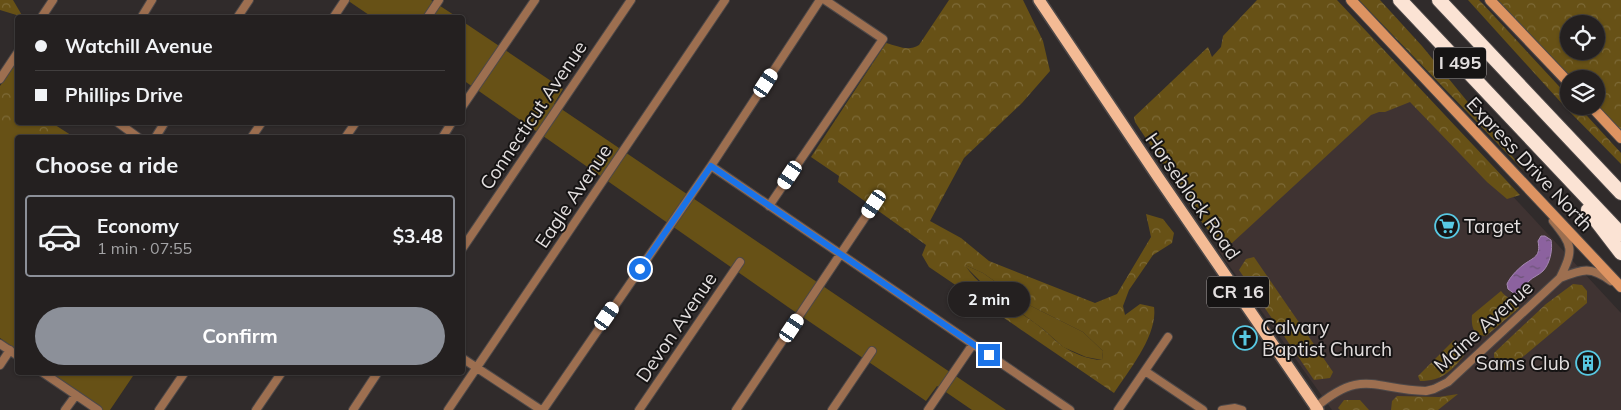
<!DOCTYPE html>
<meta charset="utf-8">
<style>
body{margin:0;font-family:Mulish,sans-serif;background:#302d2d;color:#f1f3f6;height:100vh;display:flex;flex-direction:column;font-size:19px;white-space:nowrap}
*{box-sizing:border-box;margin:0}
p{font-size:16px;color:#a3a3a5}
.icon{flex:none;width:28px;height:28px;fill:none;stroke:currentColor;stroke-width:2;stroke-linecap:round;stroke-linejoin:round}
.map{position:relative;flex:1;overflow:hidden}
.side{position:absolute;left:15px;top:135px;width:450px;height:240px;display:flex;flex-direction:column;background:#242020;border-radius:5px;box-shadow:0 1px 4px #0004,0 0 0 1px #413e3e}
.side>*{flex:none}
.guide{position:absolute;left:15px;top:15px;width:450px;height:110px;border-radius:5px;box-shadow:0 1px 4px #0004,0 0 0 1px #413e3e;display:grid;align-content:center;height:110px;padding:0 20px;background:#242020}
.buttons{position:absolute;left:1560px;top:15px;display:grid;gap:10px}
.buttons a{display:grid;place-items:center;width:45px;height:45px;border-radius:50%;background:#242020;box-shadow:0 1px 4px #0004,0 0 0 1px #413e3e;font-size:25px}
.end{position:absolute;width:22px;height:22px;margin:-11px;border:6px solid #1a73e8;background:#fff;box-shadow:0 0 0 2px #fff}
.from{border-radius:50%}
.bubble{position:absolute;height:35px;border-radius:18px;background:#242020;box-shadow:0 1px 4px #0004,0 0 0 1px #413e3e;font-size:16px;font-weight:700;line-height:35px;text-align:center}
.car{position:absolute;width:15px;height:30px;margin:-15px -8px;border-radius:6px;box-shadow:0 0 4px 1px #0007;background:linear-gradient(#fff 24%,#345 0 40%,#fff 0 76%,#345 0 86%,#fff 0)}
.guide b{display:flex;align-items:center;gap:18px;height:48px;font-size:19px}
.guide b+b{border-top:1px solid #413e3e}
.guide i{width:12px;height:12px;background:#f1f3f6}
ul{padding:0;list-style:none}
li{display:flex;align-items:center;gap:15px;height:82px;margin:0 10px 8px;padding:0 10px;border:2px solid transparent;border-radius:5px}
li div{flex:1}
li b{display:block;font-size:19px}
li em{font-style:normal;font-weight:700}
li.active{border-color:#8c9099}
li>.icon{width:45px;height:45px;stroke-width:1.5}
h2{padding:0 20px;font-size:22px;line-height:60px}
.primary-button{display:flex;gap:10px;margin-top:auto;padding:10px 20px}
.primary-button a{flex:1;height:58px;border-radius:30px;background:#8c9099;color:#fff;font-size:20px;font-weight:700;line-height:58px;text-align:center}
.map>svg:first-child{display:block}
</style>
<div class="map">
<svg width="1621" height="410" viewBox="0 0 1621 410">
<defs>
<pattern id="forest-crowns" width="20" height="18" patternUnits="userSpaceOnUse" patternTransform="scale(1.25)"><rect width="20" height="18" fill="#675116"/><path d="M2 6a3 3 0 1 1 6 0M12 15a3 3 0 1 1 6 0" fill="none" stroke="#7d6a37"/></pattern>
<pattern id="water-ripples" width="26" height="14" patternUnits="userSpaceOnUse" patternTransform="scale(1.25)"><rect width="26" height="14" fill="#8c629f"/><path d="M2 4q2-2 4 0t4 0M15 11q2-2 4 0t4 0" fill="none" stroke="#6c5476"/></pattern>
</defs>
<rect width="100%" height="100%" fill="#302b2b"/>
<path fill="#3f3332" d="M1405,80L1621,313V410H1332L1218,250Z"/>
<path fill="#675116" d="M347,0H431L457,17H372Z
M462,21L563,89L554,104L1006,410H972L937,386L926,401L788,307L463,80Z
M17,61L18,122L52,123L74,137L18,138L17,350L0,338V86Z
M963,264L983,273L1027,304L1083,332L1103,351L1102,360L1086,357L1063,347L1043,329L988,289Z
M49,373H135L110,410H103Z"/>
<path fill="url(#forest-crowns)" fill-rule="evenodd" d="M0,0H13L23,17L0,10Z
M949,0H1023L1043,41L1050,71L1022,103L964,158L930,221L961,238L989,261L1095,303L1117,294L1151,237L1146,214L1163,219L1174,233L1172,243L1153,255L1129,290L1123,306L1125,315L1140,304L1154,307C1158,335 1129,370 1114,393L929,267L922,255L926,245L838,182L839,176L811,157L886,43C898,46 908,52 919,45ZM965,265L983,273L1027,304L1083,332L1103,351L1102,360C1089,360 1073,353 1062,346C1053,339 1045,330 1035,323C1013,307 979,288 965,265Z
M1257,0H1337L1520,195L1507,199L1487,182L1410,102L1385,112H1379L1371,115L1232,243H1219L1203,224L1135,122L1134,117L1208,47L1212,57L1221,47L1223,36Z
M1359,0H1380L1422,46L1525,172Z
M1468,0H1479L1482,3L1569,97V106H1578L1621,153V164L1566,108Z
M1494,0H1621V138L1596,106V79H1569ZM1569,24H1596V51H1569Z
M17,73V122H0V95Z
M19,123H45L59,134L56,137H48L32,126Z
M1254,257L1333,372L1330,378L1314,380L1239,270L1246,259Z
M1573,284L1582,285L1587,291V303L1506,371L1494,357V353L1546,304Z
M1501,291C1507,299 1514,299 1519,308L1486,336C1473,336 1471,326 1472,315Z
M1454,340L1462,345L1466,353C1452,371 1442,381 1420,381L1418,376Z
M1458,394L1438,410H1391L1392,401L1397,396L1439,397Z
M1344,400H1360L1369,410H1340L1338,408Z"/>
<path fill="url(#water-ripples)" stroke="#a688b2" d="M1541,236H1545L1551,240C1553,249 1550,264 1543,271C1539,275 1533,277 1529,281C1524,287 1524,292 1515,294L1508,289L1507,284C1510,277 1517,270 1523,265C1534,257 1541,257 1538,241Z"/>
<g fill="none" stroke-linecap="round" stroke-linejoin="round">
<g stroke="#4d4848" stroke-width="10">
<path id="street" d="M41,18L53,0
M141,18L152,0
M237,18L249,0
M333,18L345,0
M427,18L439,0
M0,79L18,52
M462,107L535,0
M117,122L139,138
M155,138L165,122
M251,138L262,122
M345,138L356,122
M442,138L452,122
M711,166L1070,410
M769,206L883,39L825,0
M462,249L631,0
M1560,278C1583,269 1591,266 1611,281
M0,344L18,356
M462,358L541,410
M0,365L10,350
M1145,371L1203,410
M42,372L98,410
M1314,409C1362,367 1374,390 1426,391L1434,389L1448,382L1560,278C1574,249 1573,246 1553,221
M65,410L76,395
M159,410L185,372
M256,410L282,372
M353,410L378,372
M448,410L725,0
M543,410L711,166L820,0
M639,410L740,262
M736,410L874,204
M832,410L872,351
M928,410L973,344
M1118,410L1168,337
M1222,410L1235,408L1242,410"/>
</g>
<g stroke="#4d4848" stroke-width="12">
<path id="secondary" d="M1351,0L1621,287
M1490,0L1569,83
M1591,106L1621,138"/>
</g>
<g stroke="#4d4848" stroke-width="14">
<path id="primary" d="M1039,0L1158,177L1318,410"/>
</g>
<g stroke="#4d4848" stroke-width="16">
<path id="highway" d="M1400,0L1621,234
M1439,0L1621,193
M1588,210L1621,253"/>
</g>
<use href="#street" stroke="#9d6f50" stroke-width="8"/>
<use href="#secondary" stroke="#dd9361" stroke-width="10"/>
<use href="#primary" stroke="#f4bb95" stroke-width="11"/>
<use href="#highway" stroke="#fbe3d4" stroke-width="14"/>
</g>
<g fill="none" stroke-linecap="round" stroke-linejoin="round">
<path stroke="#1a73e8" stroke-width="6" d="M640,269L711,166L989,355"/>
</g>
<defs>
<g id="supermarket-ring" transform="scale(1.25)"><circle r="9.5" fill="#161414" stroke="#58c9e3" stroke-width="1.5"/><path d="M-6-5.5h2.5l.6 2H6L4.5 2H-2.5L-4.4-4H-6ZM-1.5 3.2a1.3 1.3 0 1 0 .1 0ZM3 3.2a1.3 1.3 0 1 0 .1 0Z" fill="#58c9e3"/></g>
<g id="church-ring" transform="scale(1.25)"><circle r="9.5" fill="#161414" stroke="#58c9e3" stroke-width="1.5"/><path d="M-1.2-6h2.4v3.5h3.3v2.4h-3.3V6h-2.4V-.1h-3.3v-2.4h3.3Z" fill="#58c9e3"/></g>
<g id="building-ring" transform="scale(1.25)"><circle r="9.5" fill="#161414" stroke="#58c9e3" stroke-width="1.5"/><path d="M-4-6H4V6H1V3H-1V6H-4ZM-2.5-4.3h1.7v1.8h-1.7ZM.8-4.3h1.7v1.8H.8ZM-2.5-1h1.7V.8h-1.7ZM.8-1h1.7V.8H.8Z" fill="#58c9e3"/></g>
</defs>
<g fill-rule="evenodd">
<use href="#supermarket-ring" x="1447" y="226"/>
<use href="#church-ring" x="1245" y="338"/>
<use href="#building-ring" x="1588" y="363"/>
</g>
<g text-anchor="middle" stroke-width="4" stroke-linejoin="round" paint-order="stroke">
<g fill="#161414" stroke="#a6a2a2" stroke-width="1">
<rect x="1434" y="47.5" width="52" height="31" rx="4"/>
<rect x="1207" y="276.5" width="62" height="31" rx="4"/>
</g>
<g font-size="18" font-weight="bold" fill="#e3dfdf">
<text x="1460" y="69">I 495</text>
<text x="1238" y="298">CR 16</text>
</g>
<g font-size="19" fill="#e3dfdf" stroke="#161414">
<text transform="translate(533 115) rotate(-56)" y="7">Connecticut Avenue</text>
<text transform="translate(1530 164) rotate(47)" y="7">Express Drive North</text>
<text transform="translate(573 196) rotate(-56)" y="7">Eagle Avenue</text>
<text transform="translate(1193 196) rotate(55)" y="7">Horseblock Road</text>
<text transform="translate(1483 326) rotate(-42)" y="7">Maine Avenue</text>
<text transform="translate(676 327) rotate(-56)" y="7">Devon Avenue</text>
</g>
<g font-size="19" fill="#e3dfdf" stroke="#161414" text-anchor="start">
<text x="1464" y="233">Target</text>
<text x="1262" y="334">Calvary<tspan x="1262" dy="22">Baptist Church</tspan></text>
<text x="1570" y="370" text-anchor="end">Sams Club</text>
</g>
</g>
</svg>
<div class="buttons">
<a><svg class="icon" aria-label="locate" viewBox="0 0 24 24"><circle cx="12" cy="12" r="6"/><path d="M12 2v4M12 18v4M2 12h4M18 12h4"/></svg></a>
<a><svg class="icon" aria-label="layers" viewBox="0 0 24 24"><path d="M12 4l9 5-9 5-9-5zM3 14l9 5 9-5"/></svg></a>
</div>
<i class="end from" style="left:640px;top:269px"></i>
<i class="end" style="left:989px;top:355px"></i>
<div class="bubble" style="left:948px;top:282px;width:82px">2 min</div>
<i class="car" style="left:766px;top:83px;rotate:33deg"></i>
<i class="car" style="left:790px;top:175px;rotate:214deg"></i>
<i class="car" style="left:874px;top:204px;rotate:214deg"></i>
<i class="car" style="left:607px;top:316px;rotate:35deg"></i>
<i class="car" style="left:792px;top:328px;rotate:34deg"></i>
<div class="guide">
<b><i class="from"></i>Watchill Avenue</b>
<b><i></i>Phillips Drive</b>
</div>
<section class="side">
<h2>Choose a ride</h2>
<ul>
<li class="active"><svg class="icon" aria-label="car" viewBox="0 0 24 24"><path d="M5 17H2v-5l4-1 3-4h7l3 4 3 1v5h-3M9 17h6M6 11h13"/><circle cx="7" cy="17" r="2"/><circle cx="17" cy="17" r="2"/></svg><div><b>Economy</b><p>1 min · 07:55</p></div><em>$3.48</em></li>
</ul>
<div class="primary-button"><a>Confirm</a></div>
</section>
</div>
